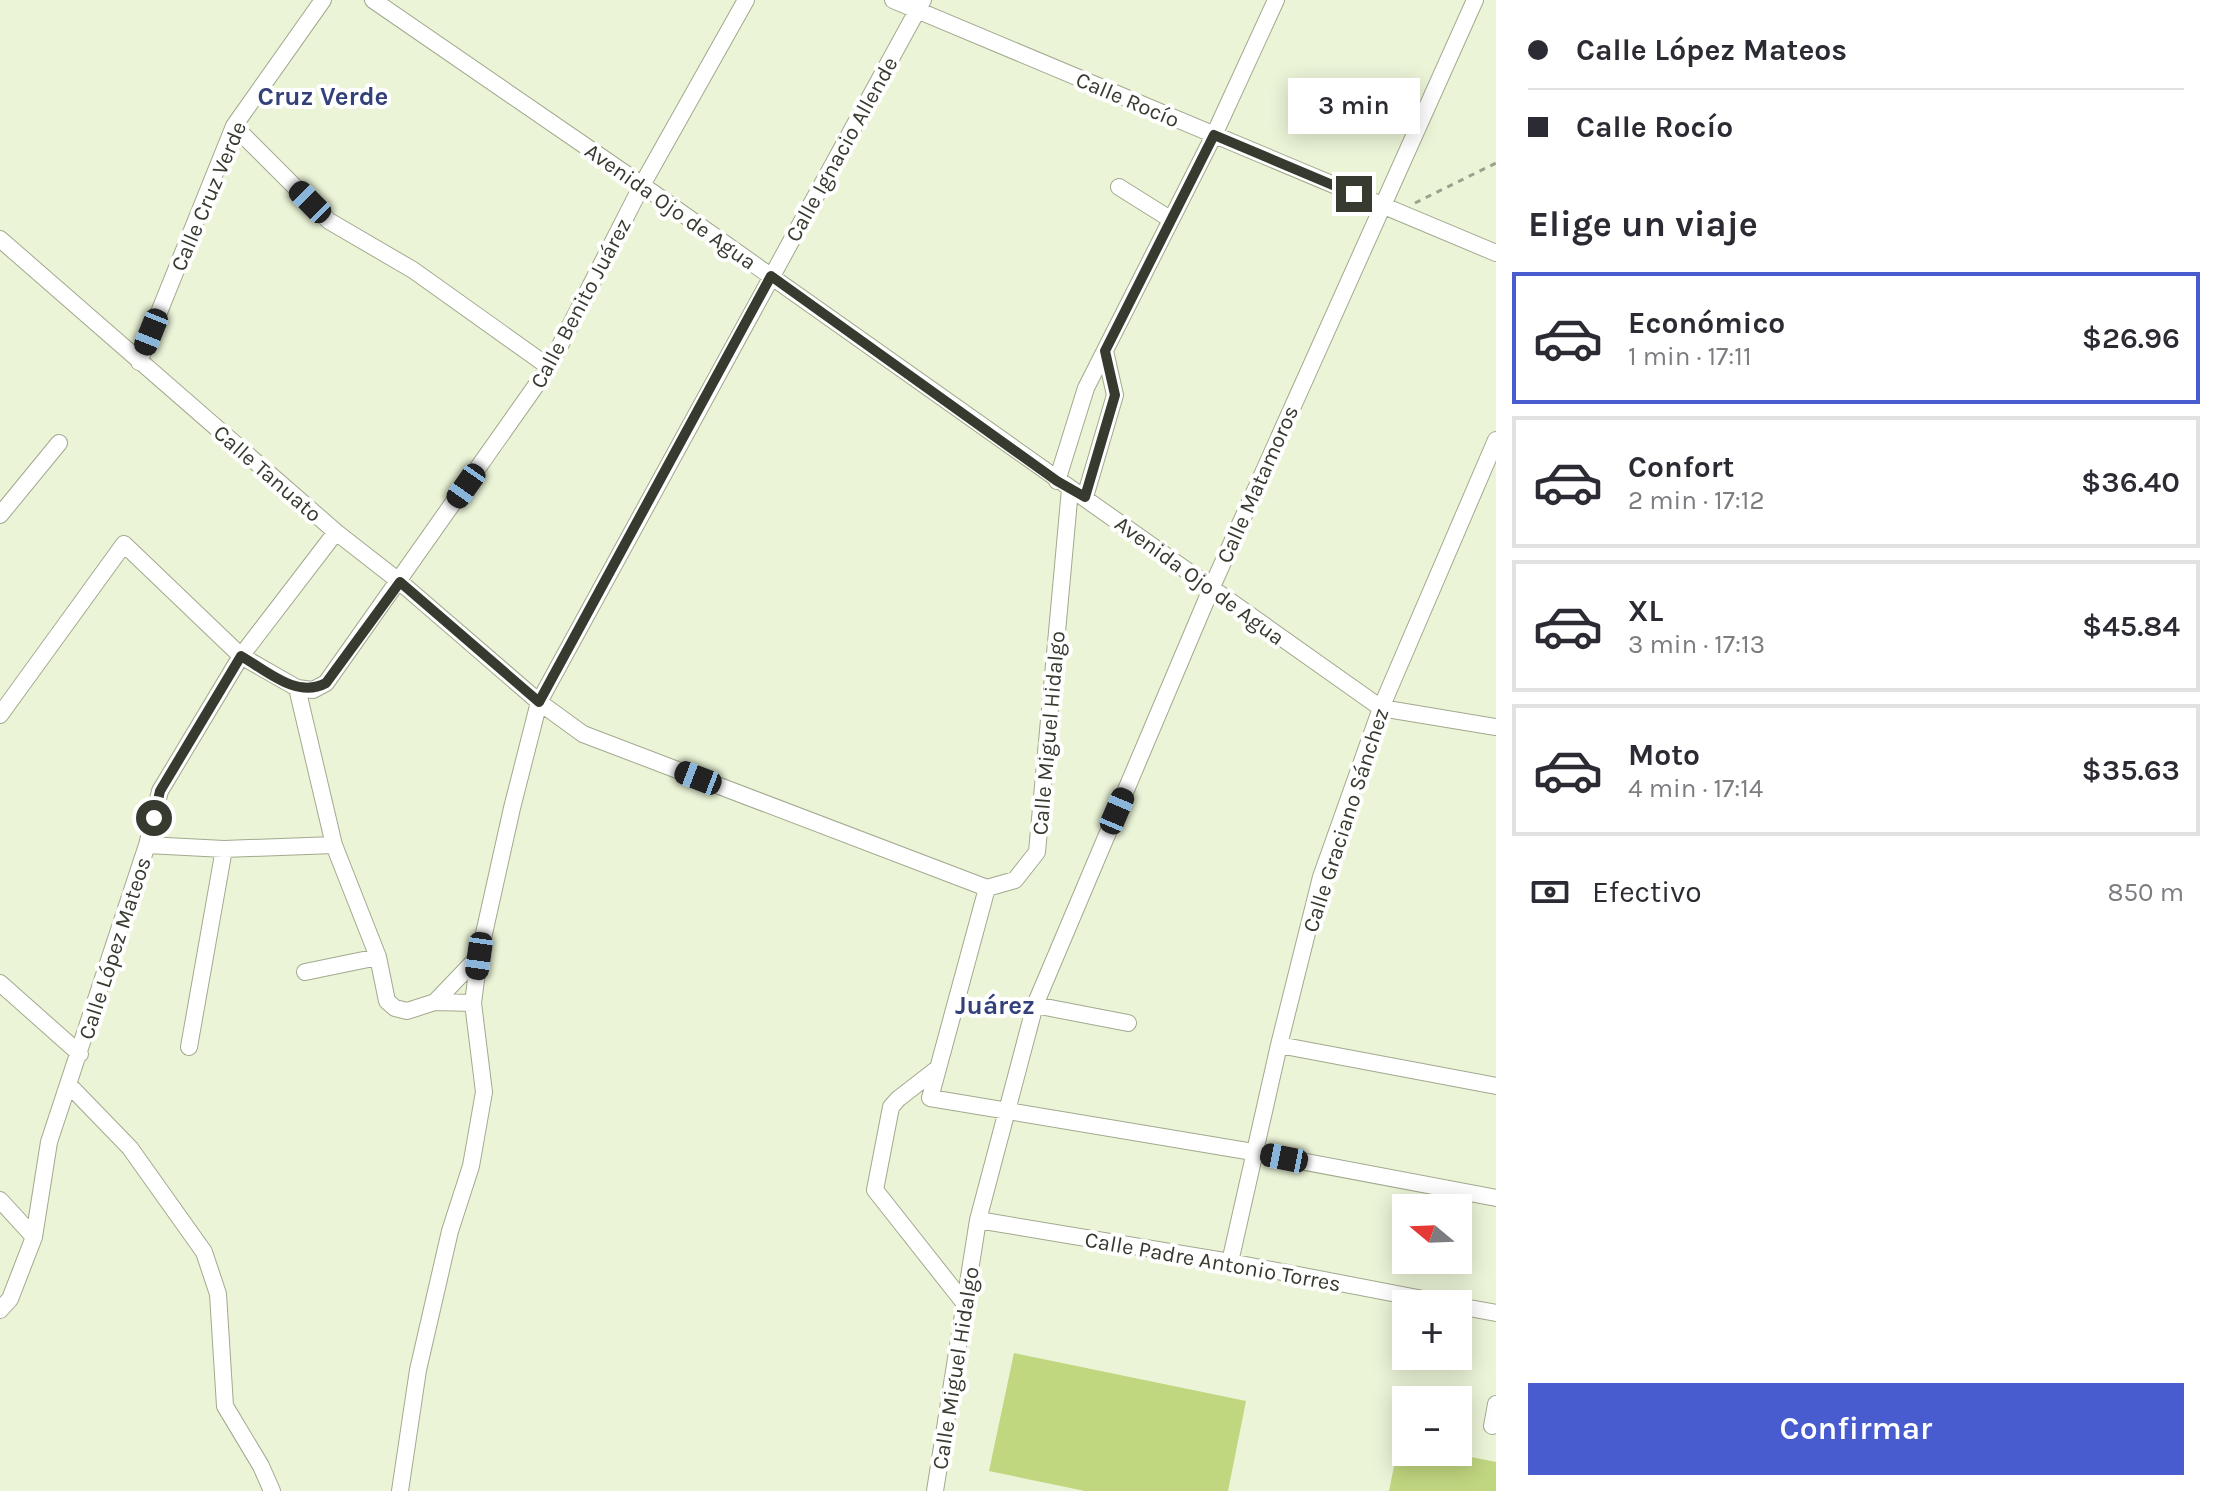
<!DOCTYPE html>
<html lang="es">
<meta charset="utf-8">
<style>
body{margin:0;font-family:Karla,sans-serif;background:#f2f2f3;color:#2b2b33;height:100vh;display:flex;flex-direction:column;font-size:30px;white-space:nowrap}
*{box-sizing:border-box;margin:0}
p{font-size:26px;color:#7c7c81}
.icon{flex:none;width:44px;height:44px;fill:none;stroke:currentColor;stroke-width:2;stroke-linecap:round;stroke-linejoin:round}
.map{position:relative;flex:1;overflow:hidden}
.drawer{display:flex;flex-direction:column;background:#fff;width:720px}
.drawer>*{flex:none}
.banner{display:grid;align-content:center;height:176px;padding:0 32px;background:#fff}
.needle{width:52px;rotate:289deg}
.fabs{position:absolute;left:1392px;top:1194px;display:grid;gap:16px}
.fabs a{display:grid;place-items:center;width:80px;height:80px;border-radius:0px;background:#fff;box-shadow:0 4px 20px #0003;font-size:40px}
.end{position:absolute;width:36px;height:36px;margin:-18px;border:10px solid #373b2f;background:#fff;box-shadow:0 0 0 4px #fff}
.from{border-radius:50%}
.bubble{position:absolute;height:56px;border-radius:0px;background:#fff;box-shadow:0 4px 20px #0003;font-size:26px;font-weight:600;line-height:56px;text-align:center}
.car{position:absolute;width:24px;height:48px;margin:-24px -12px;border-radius:10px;box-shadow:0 0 6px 2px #0007;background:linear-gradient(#222 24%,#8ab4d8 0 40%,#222 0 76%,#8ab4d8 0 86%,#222 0)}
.banner b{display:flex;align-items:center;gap:28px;height:76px;font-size:30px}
.banner b+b{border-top:2px solid #e1e1e2}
.banner i{width:20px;height:20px;background:#2b2b33}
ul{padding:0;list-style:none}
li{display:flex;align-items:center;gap:24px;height:132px;margin:0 16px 12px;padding:0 16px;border:4px solid #e1e1e2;border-radius:0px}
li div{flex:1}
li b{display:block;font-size:30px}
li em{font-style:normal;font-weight:600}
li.current{border-color:#485bcf}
li>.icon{width:72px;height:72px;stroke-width:1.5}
h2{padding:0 32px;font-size:36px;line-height:96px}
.pay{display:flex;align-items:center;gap:20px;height:88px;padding:0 32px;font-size:30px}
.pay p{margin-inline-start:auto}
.cta{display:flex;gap:16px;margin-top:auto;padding:16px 32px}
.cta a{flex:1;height:92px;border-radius:0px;background:#485bcf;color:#fff;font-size:32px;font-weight:600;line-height:92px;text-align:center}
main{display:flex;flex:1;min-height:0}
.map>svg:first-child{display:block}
</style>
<main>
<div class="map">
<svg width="1496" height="1491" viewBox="0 0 1496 1491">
<rect width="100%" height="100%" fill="#ebf4d7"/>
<path fill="#c0d67f" d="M1014,1353L1246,1401L1228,1491H1085L989,1471Z
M1399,1442L1406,1444V1452H1446L1496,1462V1491H1389Z"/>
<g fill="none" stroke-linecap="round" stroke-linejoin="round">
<g stroke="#a1a98e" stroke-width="18">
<path id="minor" d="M373,0L642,185L1381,708L1496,727
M893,0L1496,253
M234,126L329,221L413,270L549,367
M1119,187L1170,219
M0,239L336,532L400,582L539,702L583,734L987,888
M139,362L234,126L323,0
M1057,481L1086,388L1214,135L1276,0
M1070,489L1037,852L1015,880L987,888L930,1098L1253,1152L1496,1198
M1085,497L1115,395L1105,351
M0,515L59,443
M297,688L334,845L378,957L387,1001L395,1008L407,1011L435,1002L473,1003
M0,715L124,544L241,656L297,688L313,690L326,683L549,367L642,185L746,0
M147,845L224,849L334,845
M305,972L378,957
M0,983L80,1054
M435,1002L479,956
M1035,1005L1128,1023
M1279,1045L1496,1086
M189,1047L224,849
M938,1068L898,1099L891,1107L875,1190L965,1304
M69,1085L130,1148L204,1252L218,1294L225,1406L261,1466L272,1491
M0,1200L34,1237
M978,1220L1230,1262L1449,1304
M1230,1262L1279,1045L1321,877L1381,708L1496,440
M1458,1306L1496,1313
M0,1310L10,1299L34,1237L49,1142L147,845L160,791L241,656L336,532
M1492,1426L1496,1404
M400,1491L418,1370L450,1231L471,1166L484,1092L473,1003L479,956L512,808L539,702L923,0
M935,1491L978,1220L1035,1005L1211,589L1475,0"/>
</g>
<path stroke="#9aa18c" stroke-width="3" stroke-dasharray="6 6" stroke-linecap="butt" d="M1415,203L1496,163"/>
<use href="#minor" stroke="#fff" stroke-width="16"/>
</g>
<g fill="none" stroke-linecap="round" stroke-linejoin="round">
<path stroke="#373b2f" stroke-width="10" d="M154,818L160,791L241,656C267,671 297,699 326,683L400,582L539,702L771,276L1057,481L1085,497L1115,395L1105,351L1214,135L1354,194"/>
</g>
<g text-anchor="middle" stroke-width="8" stroke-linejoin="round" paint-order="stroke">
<g font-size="22" fill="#373b2f" stroke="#fff">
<text transform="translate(1128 99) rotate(23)" y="8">Calle Rocío</text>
<text transform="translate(841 149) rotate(-61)" y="8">Calle Ignacio Allende</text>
<text transform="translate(208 196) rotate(-67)" y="8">Calle Cruz Verde</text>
<text transform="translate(671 206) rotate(35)" y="8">Avenida Ojo de Agua</text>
<text transform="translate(580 303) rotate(-62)" y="8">Calle Benito Juárez</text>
<text transform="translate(268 473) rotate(41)" y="8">Calle Tanuato</text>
<text transform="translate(1257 484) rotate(-66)" y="8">Calle Matamoros</text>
<text transform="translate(1200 580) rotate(36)" y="8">Avenida Ojo de Agua</text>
<text transform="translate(1048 733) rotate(-85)" y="8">Calle Miguel Hidalgo</text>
<text transform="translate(1345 820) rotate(-72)" y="8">Calle Graciano Sánchez</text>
<text transform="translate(114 948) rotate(-72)" y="8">Calle López Mateos</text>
<text transform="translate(1213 1261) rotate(10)" y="8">Calle Padre Antonio Torres</text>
<text transform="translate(955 1368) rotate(-81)" y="8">Calle Miguel Hidalgo</text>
</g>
<g font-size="26" font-weight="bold" fill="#33407a" stroke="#fff">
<text x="323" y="105">Cruz Verde</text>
<text x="995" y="1014">Juárez</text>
</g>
</g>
</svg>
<div class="fabs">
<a><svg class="needle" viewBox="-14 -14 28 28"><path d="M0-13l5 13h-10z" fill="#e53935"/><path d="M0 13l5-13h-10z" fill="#7c7c81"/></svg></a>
<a>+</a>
<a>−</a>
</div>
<i class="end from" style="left:154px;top:818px"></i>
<i class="end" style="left:1354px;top:194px"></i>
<div class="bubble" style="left:1288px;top:78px;width:132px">3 min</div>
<i class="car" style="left:310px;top:202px;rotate:315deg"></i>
<i class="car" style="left:151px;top:332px;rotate:202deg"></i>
<i class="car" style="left:466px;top:486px;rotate:215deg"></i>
<i class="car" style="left:698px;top:778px;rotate:291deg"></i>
<i class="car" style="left:1117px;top:811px;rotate:23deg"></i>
<i class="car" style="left:479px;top:956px;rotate:188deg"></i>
<i class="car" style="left:1284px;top:1158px;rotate:281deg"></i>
</div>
<section class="drawer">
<div class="banner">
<b><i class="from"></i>Calle López Mateos</b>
<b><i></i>Calle Rocío</b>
</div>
<h2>Elige un viaje</h2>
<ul>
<li class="current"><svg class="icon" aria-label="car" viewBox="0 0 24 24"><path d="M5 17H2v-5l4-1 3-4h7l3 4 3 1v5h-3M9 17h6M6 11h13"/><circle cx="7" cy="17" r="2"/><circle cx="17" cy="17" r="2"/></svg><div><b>Económico</b><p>1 min · 17:11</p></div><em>$26.96</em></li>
<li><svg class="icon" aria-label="car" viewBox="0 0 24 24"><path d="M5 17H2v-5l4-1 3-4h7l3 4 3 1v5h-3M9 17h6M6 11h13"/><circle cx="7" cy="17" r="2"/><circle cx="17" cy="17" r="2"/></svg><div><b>Confort</b><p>2 min · 17:12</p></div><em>$36.40</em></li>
<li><svg class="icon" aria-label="car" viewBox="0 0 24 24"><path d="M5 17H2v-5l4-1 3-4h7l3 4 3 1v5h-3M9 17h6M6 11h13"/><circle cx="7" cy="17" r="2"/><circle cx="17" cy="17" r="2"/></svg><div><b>XL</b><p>3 min · 17:13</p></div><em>$45.84</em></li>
<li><svg class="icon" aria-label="car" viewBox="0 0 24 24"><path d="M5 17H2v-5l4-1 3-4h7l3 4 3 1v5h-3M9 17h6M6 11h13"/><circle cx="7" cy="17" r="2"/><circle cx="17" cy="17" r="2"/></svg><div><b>Moto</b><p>4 min · 17:14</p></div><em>$35.63</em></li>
</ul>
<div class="pay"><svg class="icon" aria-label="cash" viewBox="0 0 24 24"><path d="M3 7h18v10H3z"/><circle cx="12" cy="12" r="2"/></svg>Efectivo<p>850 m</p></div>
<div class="cta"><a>Confirmar</a></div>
</section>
</main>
